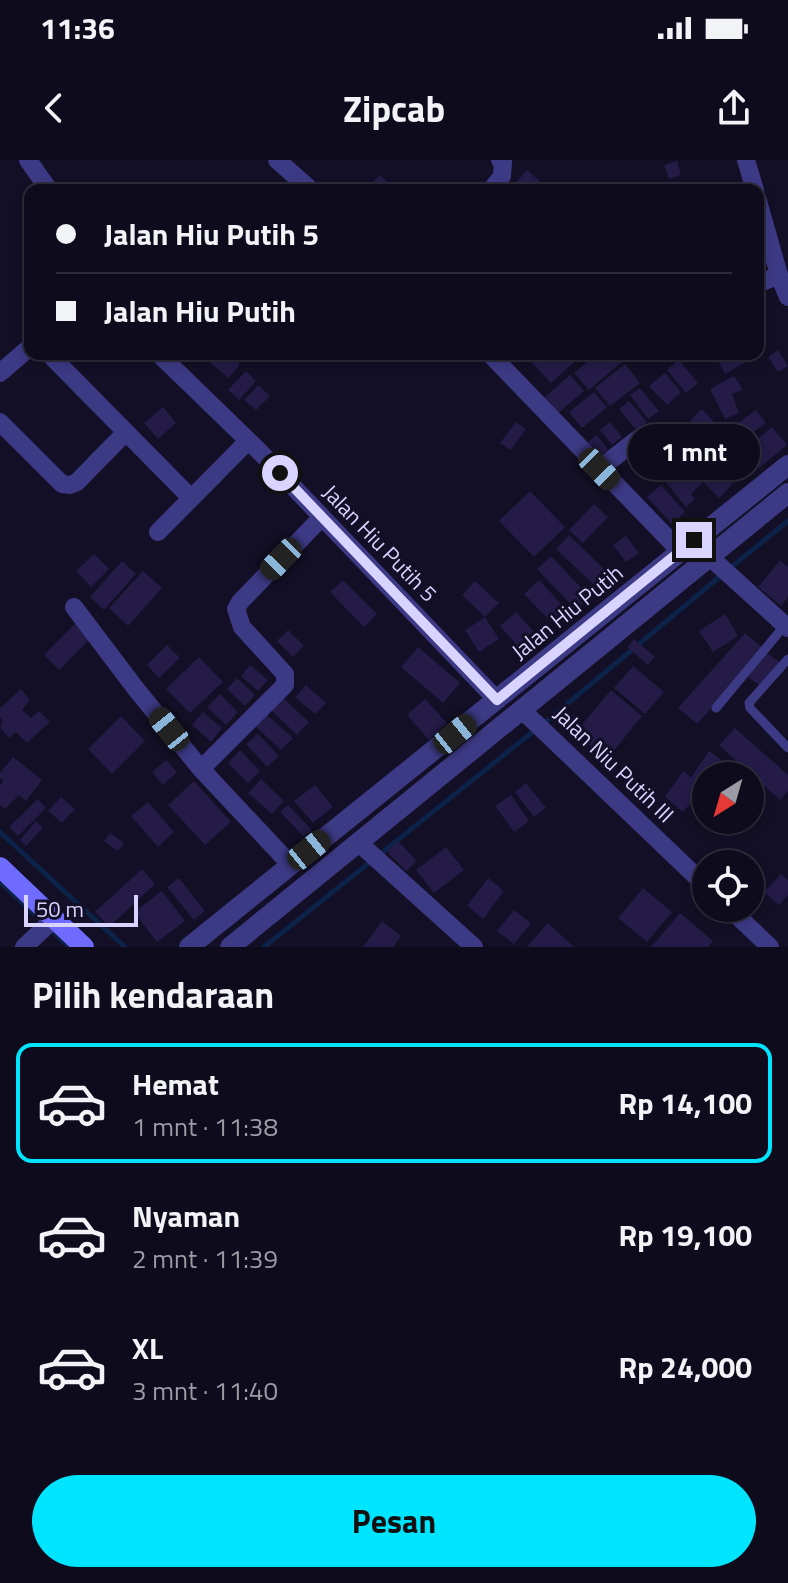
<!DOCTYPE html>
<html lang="id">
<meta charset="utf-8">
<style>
body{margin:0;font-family:"Titillium Web",sans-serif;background:#171425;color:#f1f3f6;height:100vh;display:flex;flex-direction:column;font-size:30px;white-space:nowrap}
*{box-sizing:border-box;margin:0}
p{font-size:26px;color:#9b9ba3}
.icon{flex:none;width:44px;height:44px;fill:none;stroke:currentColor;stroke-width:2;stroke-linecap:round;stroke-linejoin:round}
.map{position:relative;height:787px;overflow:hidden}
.drawer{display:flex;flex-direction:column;background:#0e0b1c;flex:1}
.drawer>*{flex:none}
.guide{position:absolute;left:24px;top:24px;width:740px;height:176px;border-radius:16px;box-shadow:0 4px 12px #0003,0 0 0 2px #2e2b3b;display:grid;align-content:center;height:176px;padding:0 32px;background:#0e0b1c}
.needle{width:52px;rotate:217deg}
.fabs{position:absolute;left:692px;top:602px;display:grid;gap:16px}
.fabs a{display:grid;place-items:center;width:72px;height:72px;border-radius:50%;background:#0e0b1c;box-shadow:0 4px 12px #0003,0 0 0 2px #2e2b3b;font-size:40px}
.scale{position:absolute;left:24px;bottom:20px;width:114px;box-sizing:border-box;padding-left:8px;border:4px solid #d9d4ff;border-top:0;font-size:22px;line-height:28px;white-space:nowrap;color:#d9d4ff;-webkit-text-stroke:6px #130f26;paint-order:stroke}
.end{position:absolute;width:36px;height:36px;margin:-18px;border:10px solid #d9d4ff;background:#111;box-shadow:0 0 0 4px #111}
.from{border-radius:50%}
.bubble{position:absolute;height:56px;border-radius:28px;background:#0e0b1c;box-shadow:0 4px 12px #0003,0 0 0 2px #2e2b3b;font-size:26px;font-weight:700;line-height:56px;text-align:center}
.car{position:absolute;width:24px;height:48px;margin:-24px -12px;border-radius:10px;box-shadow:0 0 6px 2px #0007;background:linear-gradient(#222 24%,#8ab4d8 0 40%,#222 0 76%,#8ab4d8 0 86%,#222 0)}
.guide b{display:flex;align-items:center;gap:28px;height:76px;font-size:30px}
.guide b+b{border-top:2px solid #2e2b3b}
.guide i{width:20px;height:20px;background:#f1f3f6}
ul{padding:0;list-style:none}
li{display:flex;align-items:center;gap:24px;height:120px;margin:0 16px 12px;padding:0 16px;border:4px solid transparent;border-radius:16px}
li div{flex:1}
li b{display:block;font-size:30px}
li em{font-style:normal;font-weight:700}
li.current{border-color:#00e5ff}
li>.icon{width:72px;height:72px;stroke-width:1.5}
h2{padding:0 32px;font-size:36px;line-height:96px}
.action{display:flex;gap:16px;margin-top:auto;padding:16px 32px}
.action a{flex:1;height:92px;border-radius:48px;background:#00e5ff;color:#111;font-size:32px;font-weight:700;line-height:92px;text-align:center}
.status{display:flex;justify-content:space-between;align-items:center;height:56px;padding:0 40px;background:#0e0b1c;direction:ltr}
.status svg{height:22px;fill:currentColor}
header{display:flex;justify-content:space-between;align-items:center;height:104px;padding:0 32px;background:#0e0b1c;font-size:36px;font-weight:700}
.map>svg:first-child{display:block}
</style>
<div class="status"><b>11:36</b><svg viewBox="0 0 49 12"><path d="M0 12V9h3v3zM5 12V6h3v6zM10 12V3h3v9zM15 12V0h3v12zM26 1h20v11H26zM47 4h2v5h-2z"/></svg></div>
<header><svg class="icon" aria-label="back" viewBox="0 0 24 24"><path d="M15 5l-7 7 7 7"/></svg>Zipcab<svg class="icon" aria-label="share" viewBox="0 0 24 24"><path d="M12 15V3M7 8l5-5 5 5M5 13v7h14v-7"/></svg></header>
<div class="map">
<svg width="788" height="787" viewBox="0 0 788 787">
<rect width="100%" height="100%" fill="#130f26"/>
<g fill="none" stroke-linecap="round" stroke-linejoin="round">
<path stroke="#0c2248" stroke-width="5" d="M730,408L788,361
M543,564L723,414
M0,672L125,787
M0,722L42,761
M51,770L69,787
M264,787L535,570"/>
</g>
<path fill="#241b47" d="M677,1L681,15L669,19L664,5Z
M527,10L550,30H512L510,29Z
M380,15L393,28L365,30Z
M758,176L764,191L725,214L714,194H758Z
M778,190L788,206L778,212L768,197Z
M199,194H228L240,204L229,218Z
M539,194H583L551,223L531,202Z
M596,194H631L589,230L574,213Z
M679,200L698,223L686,233L667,210Z
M625,204L640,223L610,246L595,228Z
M246,211L256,221L239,240L228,230Z
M665,213L681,232L667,245L649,226Z
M570,215L584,231L557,254L543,239Z
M734,216L743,230L732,234L739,253L725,259L710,229Z
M258,225L270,236L256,250L244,240Z
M640,228L659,251L648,259L630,235Z
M594,232L607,247L582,268L569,252Z
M629,241L647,262L637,271L619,249Z
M163,247L176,263L158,279L144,263Z
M702,249L717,265L704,277L690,260Z
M756,250L766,263L720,296L710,284Z
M516,262L526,269L511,290L500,283Z
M610,262L622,277L612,285L600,270Z
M681,267L696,281L682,294L668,280Z
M772,267L787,285L749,316L734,298Z
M597,275L608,290L598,297L588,282Z
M658,283L669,294L659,304L648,292Z
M704,290L733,324L719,338L703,322L691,334L695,339L686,347L666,322Z
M661,325L685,352L672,364L647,337Z
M530,331L565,367L534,397L499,361Z
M594,344L608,357L583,383L569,370Z
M569,375L606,411L593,424L556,389Z
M626,376L639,393L626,402L613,385Z
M94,394L109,409L91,427L76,411Z
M551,396L590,437L576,450L537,409Z
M780,400L788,407V437L781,446L758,427Z
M122,401L136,414L104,450L90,437Z
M143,411L162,428L128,466L109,448Z
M343,420L377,454L364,467L330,432Z
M539,420L566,449L551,462L524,434Z
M475,421L499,443L485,457L499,479L479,492L465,470L485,457L462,435Z
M516,452L534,472L518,486L500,466Z
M725,454L738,476L713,492L699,471Z
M77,462L92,477L59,510L44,495Z
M288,470L304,486L293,497L277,481Z
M745,473L764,489L697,564L678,548Z
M634,479L655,497L648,505L627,487Z
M167,485L180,498L159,518L147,505Z
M418,487L460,523L443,543L401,507Z
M766,492L779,502L761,526L748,517Z
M199,497L223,522L190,553L166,529Z
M250,505L268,520L258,531L241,516Z
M633,506L664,532L645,554L614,528Z
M237,518L255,535L245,546L227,529Z
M306,525L326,543L315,554L295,537Z
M21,529L30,540L22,550L31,558L39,551L50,562L27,583L16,572L9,578L0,568L3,561L0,557V548Z
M611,530L642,556L607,599L575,573Z
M220,534L238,552L226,565L207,547Z
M283,538L309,562L297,575L271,550Z
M425,539L447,563L429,580L407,555Z
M203,552L222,568L211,582L192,565Z
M267,555L293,578L281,590L256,567Z
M121,556L145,581L112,614L88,589Z
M735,568L788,615V631L780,640L719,585Z
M258,574L279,596L267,607L246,584Z
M240,590L260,611L248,623L228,603Z
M709,591L732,608L726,616H706V643L696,637L683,652L665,637L683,611L691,617Z
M13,597L42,620L26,641L19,635L5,649L0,645V626L3,621L0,618V613Z
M166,600L177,612L163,625L152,612Z
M261,619L284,641L272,654L248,633Z
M194,621L231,662L205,685L168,645Z
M526,623L546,648L534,657L515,632Z
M315,625L333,647L313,663L294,641Z
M511,635L529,661L514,672L495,646Z
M61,637L75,649L62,663L48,651Z
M38,639L46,648L18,676L9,667Z
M148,642L174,672L158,687L131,656Z
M288,645L312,670L304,677L280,652Z
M36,661L43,668L26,686L20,680Z
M110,673L124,683L118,691L104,681Z
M398,681L417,701L406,711L387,692Z
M446,687L464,710L434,733L416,710Z
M142,709L155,724L109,767L95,752Z
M781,714L788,720V735L779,745L764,732Z
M179,718L205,751L194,760L167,727Z
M488,718L504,731L483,759L467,746Z
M643,728L672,752L647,782L618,758Z
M162,731L185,761L157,782L134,752Z
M514,750L531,763L514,784L497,771Z
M680,753L713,781L708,787H651Z
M382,761L401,776L393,787H363Z
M548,763L574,787H527Z"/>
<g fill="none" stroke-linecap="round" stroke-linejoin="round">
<path stroke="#3d3a85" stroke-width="9" d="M788,499L749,543L750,548L788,588
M716,548L785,465"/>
<path stroke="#3d3a85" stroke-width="18" d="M28,0L49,30
M277,0L311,30
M746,0L755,30
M491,30L502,16L503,2L500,0
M758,41L779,115L788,137
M758,124L779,115
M49,194L191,338
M159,194L258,290L497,540
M490,194L680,391
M0,213L30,187
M0,262L62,324L70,325L77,322L126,272
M599,309L638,279
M158,372L248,281
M701,389L788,468
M74,447L136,529L201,609L291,705
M523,551L706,726
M201,609L285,525V514L242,467L236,449L240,442L322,357
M359,683L474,787
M729,748L770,787
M24,787L54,759"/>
<path stroke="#3d3a85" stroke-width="20" d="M189,787L788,305
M230,787L788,333"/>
<path stroke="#6f6bff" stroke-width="20" d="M0,707L84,787"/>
</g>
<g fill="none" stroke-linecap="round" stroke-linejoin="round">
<path stroke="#d9d4ff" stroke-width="10" d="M280,313L497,540L694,380"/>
</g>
<g text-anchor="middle" stroke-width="6" stroke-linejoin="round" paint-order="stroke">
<g font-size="22" fill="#d9d4ff" stroke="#130f26">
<text transform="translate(380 383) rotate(46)" y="8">Jalan Hiu Putih 5</text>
<text transform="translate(567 452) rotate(-39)" y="8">Jalan Hiu Putih</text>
<text transform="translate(614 604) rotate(44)" y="8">Jalan Niu Putih III</text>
</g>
</g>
</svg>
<div class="fabs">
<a><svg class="needle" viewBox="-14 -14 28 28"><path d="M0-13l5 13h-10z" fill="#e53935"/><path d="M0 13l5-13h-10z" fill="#9b9ba3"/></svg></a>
<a><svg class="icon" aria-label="locate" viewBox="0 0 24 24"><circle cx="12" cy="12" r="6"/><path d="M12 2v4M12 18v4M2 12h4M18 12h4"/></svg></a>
</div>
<div class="scale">50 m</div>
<i class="end from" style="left:280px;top:313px"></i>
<i class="end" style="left:694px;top:380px"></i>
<div class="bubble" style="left:628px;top:264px;width:132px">1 mnt</div>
<i class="car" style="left:599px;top:309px;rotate:136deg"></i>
<i class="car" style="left:281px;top:399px;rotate:224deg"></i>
<i class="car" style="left:169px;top:569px;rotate:321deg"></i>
<i class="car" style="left:455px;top:574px;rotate:51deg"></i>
<i class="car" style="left:309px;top:690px;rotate:51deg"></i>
<div class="guide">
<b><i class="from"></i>Jalan Hiu Putih 5</b>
<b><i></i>Jalan Hiu Putih</b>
</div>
</div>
<section class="drawer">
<h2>Pilih kendaraan</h2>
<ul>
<li class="current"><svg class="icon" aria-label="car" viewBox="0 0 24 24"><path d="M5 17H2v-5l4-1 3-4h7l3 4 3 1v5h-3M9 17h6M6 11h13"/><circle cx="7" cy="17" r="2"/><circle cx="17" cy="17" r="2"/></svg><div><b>Hemat</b><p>1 mnt · 11:38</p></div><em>Rp 14,100</em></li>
<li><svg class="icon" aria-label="car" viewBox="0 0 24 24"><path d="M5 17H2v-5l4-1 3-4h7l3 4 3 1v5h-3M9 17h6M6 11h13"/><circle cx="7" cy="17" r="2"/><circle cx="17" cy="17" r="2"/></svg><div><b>Nyaman</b><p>2 mnt · 11:39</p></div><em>Rp 19,100</em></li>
<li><svg class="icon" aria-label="car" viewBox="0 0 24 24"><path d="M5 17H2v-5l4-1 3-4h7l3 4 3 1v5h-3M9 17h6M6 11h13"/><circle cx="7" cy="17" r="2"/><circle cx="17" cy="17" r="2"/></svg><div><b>XL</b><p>3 mnt · 11:40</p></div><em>Rp 24,000</em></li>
</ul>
<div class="action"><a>Pesan</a></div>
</section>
